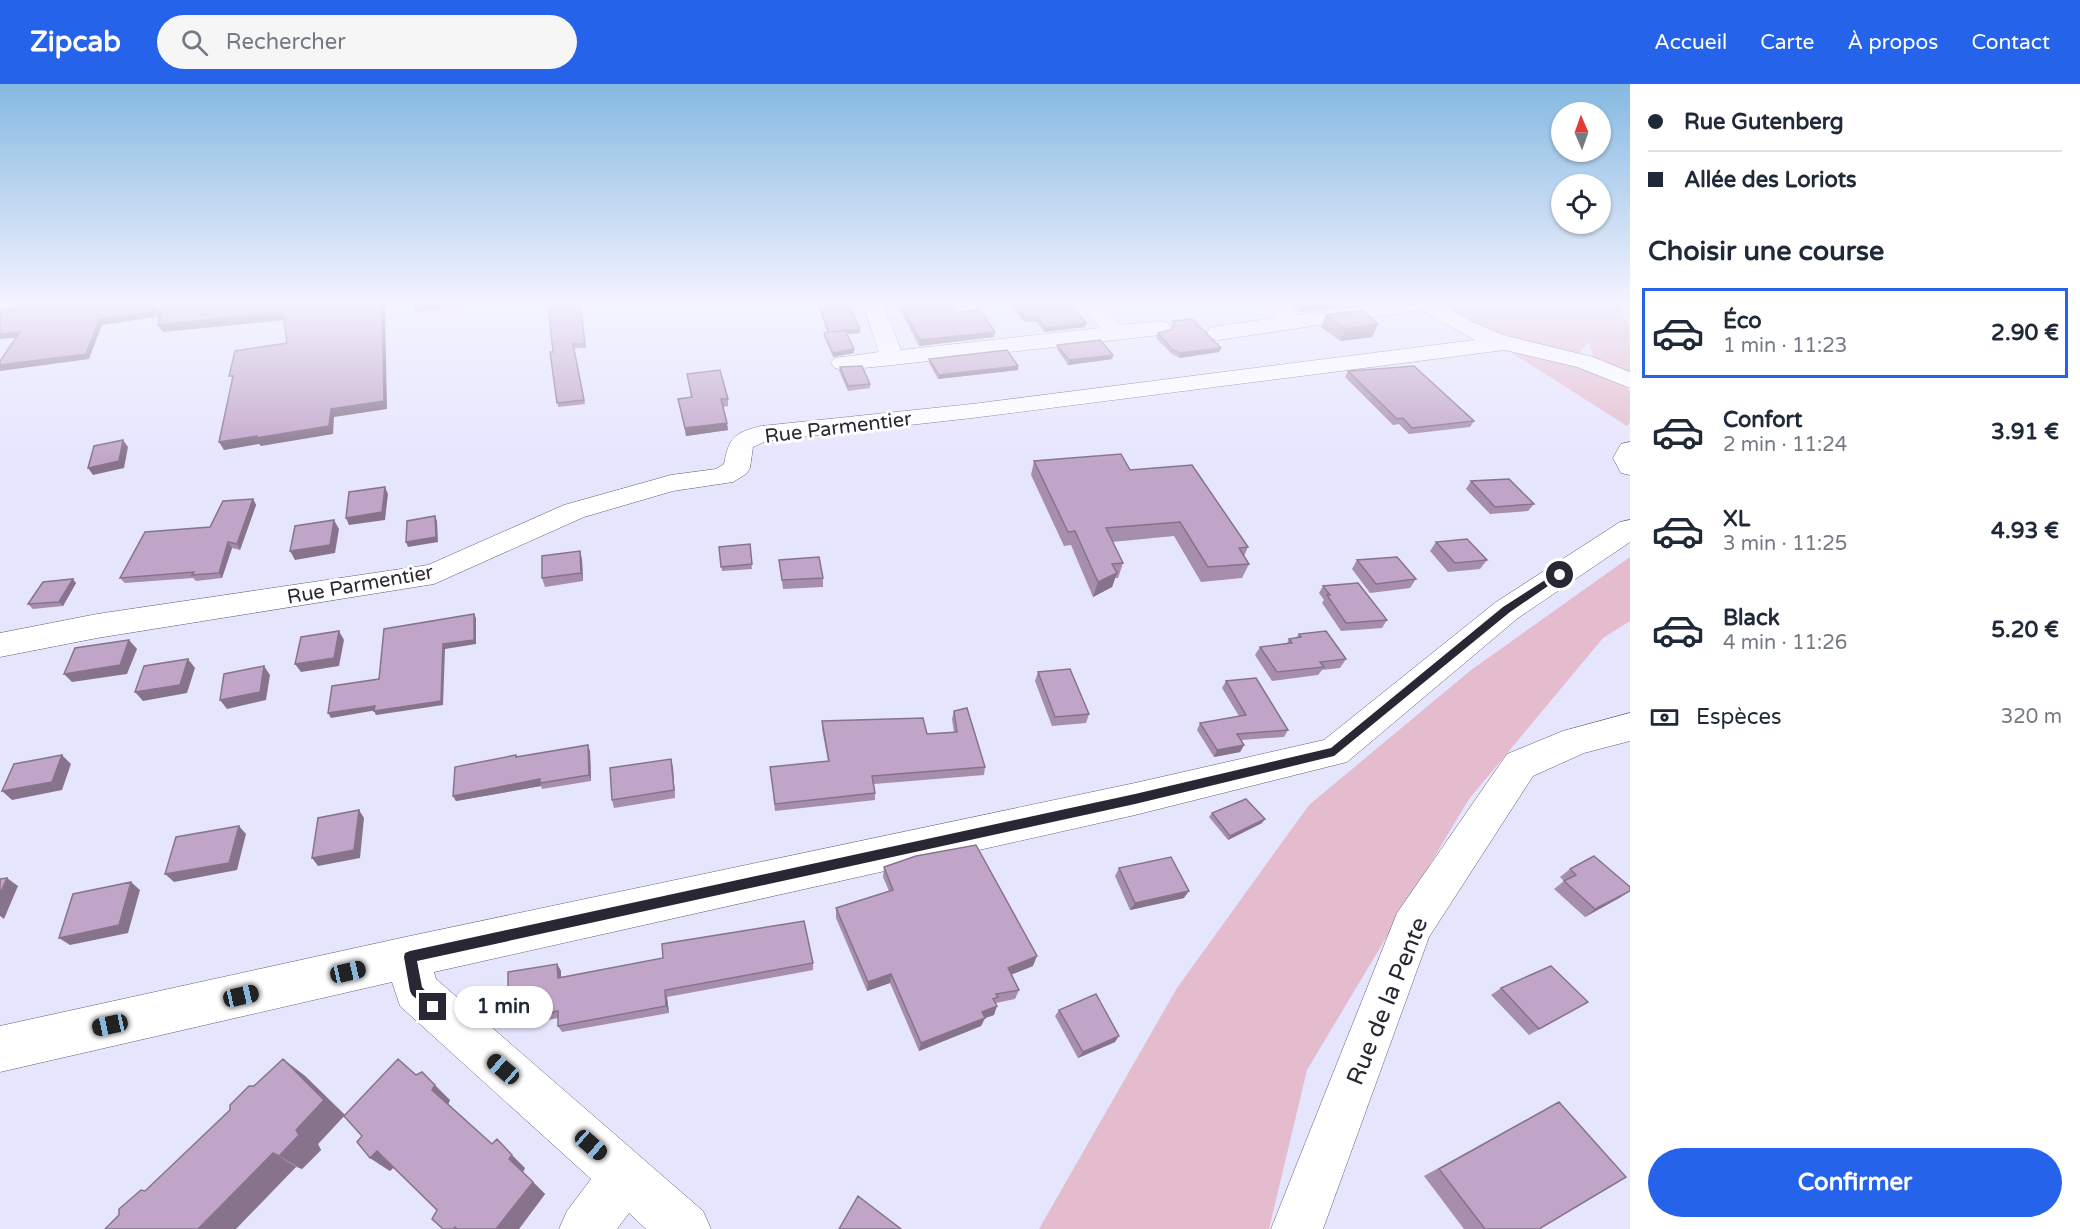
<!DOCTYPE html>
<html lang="fr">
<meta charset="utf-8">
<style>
body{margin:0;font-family:"Varela Round",sans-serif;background:#f6f6f7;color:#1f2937;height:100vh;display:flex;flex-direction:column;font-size:22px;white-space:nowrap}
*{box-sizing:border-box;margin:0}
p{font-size:20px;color:#747a83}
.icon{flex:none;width:33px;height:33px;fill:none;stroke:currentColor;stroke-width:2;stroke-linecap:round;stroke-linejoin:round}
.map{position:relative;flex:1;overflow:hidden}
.panel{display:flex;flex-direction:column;background:#fff;width:450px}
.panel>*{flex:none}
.banner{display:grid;align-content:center;height:132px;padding:0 18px;background:#fff}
.needle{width:39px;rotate:358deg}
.tools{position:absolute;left:1551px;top:18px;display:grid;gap:12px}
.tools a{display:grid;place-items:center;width:60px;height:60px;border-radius:50%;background:#fff;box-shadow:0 2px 4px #0004;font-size:30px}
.end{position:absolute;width:27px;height:27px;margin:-14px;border:8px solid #282733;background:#fff;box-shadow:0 0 0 3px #fff}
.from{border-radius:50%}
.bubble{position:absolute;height:42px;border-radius:21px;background:#fff;box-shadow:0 2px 4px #0004;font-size:20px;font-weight:800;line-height:42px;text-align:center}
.car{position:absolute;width:18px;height:36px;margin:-18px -9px;border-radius:8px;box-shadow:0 0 4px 2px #0007;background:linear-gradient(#222 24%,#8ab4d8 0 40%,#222 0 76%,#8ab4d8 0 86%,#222 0)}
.banner b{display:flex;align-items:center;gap:21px;height:57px;font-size:22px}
.banner b+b{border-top:2px solid #e0e1e3}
.banner i{width:15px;height:15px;background:#1f2937}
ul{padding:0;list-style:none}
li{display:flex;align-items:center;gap:18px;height:90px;margin:0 12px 9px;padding:0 6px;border:3px solid transparent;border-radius:0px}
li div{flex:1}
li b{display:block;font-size:22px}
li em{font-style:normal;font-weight:800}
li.on{border-color:#2563eb}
li>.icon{width:54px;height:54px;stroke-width:1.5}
h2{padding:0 18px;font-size:27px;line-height:72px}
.pay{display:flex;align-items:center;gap:15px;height:66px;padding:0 18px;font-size:22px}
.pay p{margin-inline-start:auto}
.primary-button{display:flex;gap:12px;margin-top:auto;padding:12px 18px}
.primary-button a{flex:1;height:69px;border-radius:36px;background:#2563eb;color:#fff;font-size:24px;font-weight:800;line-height:69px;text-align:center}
header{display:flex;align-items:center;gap:36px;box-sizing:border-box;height:84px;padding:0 30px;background:#2563eb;color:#fff}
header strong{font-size:28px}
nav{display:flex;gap:33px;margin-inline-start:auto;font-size:21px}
.search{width:420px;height:54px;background:#f6f6f7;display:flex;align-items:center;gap:15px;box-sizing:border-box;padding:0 21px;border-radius:33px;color:#747a83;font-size:22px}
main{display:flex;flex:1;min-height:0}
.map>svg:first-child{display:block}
</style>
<header>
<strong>Zipcab</strong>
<div class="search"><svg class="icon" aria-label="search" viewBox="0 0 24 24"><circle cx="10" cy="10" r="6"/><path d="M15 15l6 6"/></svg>Rechercher</div>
<nav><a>Accueil</a><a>Carte</a><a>À propos</a><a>Contact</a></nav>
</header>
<main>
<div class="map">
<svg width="1630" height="1145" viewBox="0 0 1630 1145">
<rect width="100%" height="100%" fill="#e6e5fe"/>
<path fill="#e4bccd" d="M1423,218H1617L1616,220L1630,243V290L1595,275L1588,258L1576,274L1467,245Z
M1512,269C1551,272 1599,282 1630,307V338L1627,342Z
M1630,473V537L1603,554L1469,715L1307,986L1269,1145H1039L1177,904L1309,721L1471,586Z"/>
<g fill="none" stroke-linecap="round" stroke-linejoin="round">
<g stroke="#5f5d77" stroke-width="1">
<path id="minor" d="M0,218H51L48,223L0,228Z
M862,218H882L901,266L1100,244L1078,218H1099L1122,241L1160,237L1168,239L1171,244L1168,249L1160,251L893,281L843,286L835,284L831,279L835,274L879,268Z
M1259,218H1282L1298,231L1391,218H1437L1471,237L1503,251L1593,273L1630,288V304L1577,283L1505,266L972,334L766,357L753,363L750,384L746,390L733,398L673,407L584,433L434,500L97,554L0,573V549L97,530L428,481L564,421L671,391L716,385L724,380C729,353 734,349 761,342L972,320L1475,256L1421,226L1218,256L1210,254L1207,249L1210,244L1218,242L1276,234Z
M1630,358V391L1621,389L1613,374L1621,360Z
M1630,436V458L1518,534L1347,678L1135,731L434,888L436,895L703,1127L711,1145H646L629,1129L617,1145H559L567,1127L591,1095L400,922L392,898L0,988V942L410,852L1135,699L1324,656L1496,518L1620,438Z
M1630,629V657L1584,669L1533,692L1429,853L1323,1145H1271L1397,829L1507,670L1563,647Z"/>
</g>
<use href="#minor" fill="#fff" fill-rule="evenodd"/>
</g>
<path fill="#a68eac" d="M580,218L586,264H574L585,320L558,323L553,268Z
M817,218H847L860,245V249L847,250L854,265V269L833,273L824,253V249L827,248Z
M896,218H950L957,228L994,253L919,262Z
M1009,218H1064L1086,239L1085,243L1044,248L1036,237L1024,238Z
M1287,218H1342L1340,223L1301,228Z
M1326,231L1378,240L1372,253L1340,257L1321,243Z
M1173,237L1221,264L1219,268L1179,274L1172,270L1156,254L1158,249L1171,246L1173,244L1172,241Z
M1057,261L1112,275L1068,281L1057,265Z
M929,275L1018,286L938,295L929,279Z
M840,283L870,300V304L848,307L839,287Z
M1348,287L1474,337L1470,343L1409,350L1399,340L1393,341L1345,293Z
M687,290L728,315V322L723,323L728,346L686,352L678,315L691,313Z
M1034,377L1130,386L1248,463L1244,472L1249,480L1242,494L1201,498L1174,452L1112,458L1123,479L1118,494H1115L1112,503L1093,513L1071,461L1064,462L1031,391Z
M1471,397L1534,420L1528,427L1490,430L1466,405Z
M253,415L256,421L240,466L232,464L222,494L196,497L193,494L125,499L120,494L210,443Z
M1436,458L1487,476L1480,485L1448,488L1430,467Z
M750,460L752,485L722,487L719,463Z
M580,467L582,476L583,497L545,503L542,494Z
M779,476L823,494V503L783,505Z
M1357,476L1416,495L1410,504L1370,509L1352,485Z
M76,499L63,522L33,525L28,520Z
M1323,502L1387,536L1382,544L1341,547L1322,519L1324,516L1319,509Z
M1299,550L1346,575L1340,584L1322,586L1318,591L1272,597L1255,571L1260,563L1287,559L1289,555L1296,554Z
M1038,588L1089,630L1086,639L1052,642L1035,597Z
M1226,597L1288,646L1284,653L1241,656L1244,661L1240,668L1214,673L1197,646L1200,639L1239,632L1222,604Z
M954,627L985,683L984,691L874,700L875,709V716L775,727L771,691L828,677L822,645V637L927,650L954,648L952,635Z
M590,667L591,697L542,705L541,702L456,717L453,712L516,671L517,673Z
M671,675L673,684L675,714L614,724L612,716Z
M1212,729L1262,739L1228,756L1209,733Z
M884,783L1033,882L1011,891L1019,906L1015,915L996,919L994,931L985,934L981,942L919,967L890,899L867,907L836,834V824L889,807L883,793Z
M1119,784L1184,814L1130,826L1115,792Z
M1570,785L1621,813L1585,833L1554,805L1564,797L1560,793Z
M813,879V886L667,913L669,929L562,948L558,942V934L512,943L508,936L557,880L561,887V893Z
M1501,904L1588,918L1529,951L1491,911Z
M1059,926L1115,958L1078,974L1055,932Z
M283,975L305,992L345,1031L416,991L450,1016L448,1020L492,1060L525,1084L523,1088L545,1110L519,1145H443L437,1126L393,1084L390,1087L370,1074L362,1052L344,1032L318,1060L321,1066L302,1085L296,1083L145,1107Z
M1559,1018L1539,1145H1464L1424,1092L1542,1027Z"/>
<path fill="#87748c" d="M156,218H160L161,229L160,238L156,231L155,233L102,241L89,275L0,287V281L99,236Z
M382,218L385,224L387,325L334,333L333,350L261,362L259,360L224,366L219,358L331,325Z
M447,218H470L471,221L415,228L413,221Z
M1121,218H1146L1120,221Z
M1327,218H1342L1340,223L1301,228L1305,221Z
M283,228L286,236L163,248L158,241Z
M1086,239L1085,243L1044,248L1045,244Z
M1378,240L1372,253L1340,257L1346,245Z
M860,245V249L831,252V248Z
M20,248L24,253L0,255V250Z
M995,248L994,253L919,262L920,256Z
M1221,264L1219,268L1179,274L1180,269Z
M854,265V269L833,273V269Z
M1113,271L1112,275L1068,281L1069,276Z
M1018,282V286L938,295L939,291Z
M727,339L728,346L686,352L685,344Z
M123,356L128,363L124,384L93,391L88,384Z
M385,403L388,410L385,436L349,441L346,434Z
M253,415L256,421L240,466L237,460Z
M435,432L437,437L438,458L408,463L406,458Z
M334,436L339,445L335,469L295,476L290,467Z
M228,458L232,464L222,494L219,489Z
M580,467L582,476L583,497L581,489Z
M1117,489L1112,503L1093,513L1098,498Z
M73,495L76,499L63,522L59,518Z
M474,530L476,534V560L445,565L443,621L376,631L374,627Z
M339,547L344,556L339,582L301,588L295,580Z
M129,556L137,565L127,590L72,598L64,590Z
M188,575L195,584L187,609L143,617L135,608Z
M264,582L270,591L266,616L227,625L220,616Z
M375,622L377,626L331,634L328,629Z
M588,661L590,667L591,697L589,691Z
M1244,661L1240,668L1214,673L1217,666Z
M62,671L71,680L62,706L12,716L2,707Z
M671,675L673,684L675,714L674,706Z
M540,695L541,702L456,717L453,712Z
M359,726L364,734L360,774L318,782L312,774Z
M1265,735L1262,739L1228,756L1230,752Z
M239,742L246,750L237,786L174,798L165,790Z
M7,794L18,802L4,835L0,832V810Z
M131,798L140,806L128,849L70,861L59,854Z
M1189,807L1184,814L1130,826L1135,819Z
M1630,807L1621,813L1585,833L1595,825Z
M1037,872L1033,882L1004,893L1008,884Z
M557,880L561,887V901L558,894Z
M891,890L890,899L867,907L868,898Z
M665,906L667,913L669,929L666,922Z
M997,922L994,931L985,934L981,942L919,967L921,959L982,928Z
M1119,952L1115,958L1078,974L1083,968Z
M283,975L305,992L345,1031L318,1060L321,1066L302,1085L279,1072L296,1046Z
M435,1001L450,1016L448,1021L432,1006Z
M377,1067L396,1081L390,1087L370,1074Z
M273,1069L296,1083L236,1145H198Z
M512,1071L525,1084L523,1088L509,1075Z
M533,1098L545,1110L519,1145H496Z"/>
<path fill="#c1a5c8" stroke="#87748c" stroke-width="1.5" d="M46,218H156L152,228L99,236L86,270L0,281V277L20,248L0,250V225L45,220Z
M159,218H382L384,317L331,325L329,342L256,354L257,352L219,358L233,292H229L235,267L287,259L283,228L158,241L161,229L155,230Z
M413,218H447L413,221Z
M548,218H580L585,260H573L584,316L557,319L550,268H553Z
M818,218H847L860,245L831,248L845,246L854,265L833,269L824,249L829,248Z
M899,218H950L957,228L980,226L995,248L920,256Z
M1013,218H1064L1069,223L1072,222L1086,239L1045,244L1037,233L1024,234Z
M1300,218H1327L1305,221Z
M1362,226L1378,240L1346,245L1326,231Z
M1192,235L1221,264L1180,269L1173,266L1158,249L1171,246L1174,241L1173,237Z
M1100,256L1113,271L1069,276L1057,261Z
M1007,266L1018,282L939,291L929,275Z
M862,282L870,300L848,302L840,283Z
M1414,282L1474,337L1412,344L1403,334L1397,335L1348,287Z
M720,286L728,315H721L727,339L685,344L678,315L692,313L687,290Z
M123,356L119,377L88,384L94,362Z
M1121,370L1130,386L1192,381L1248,463L1239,464L1249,480L1208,483L1180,438L1106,444L1123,479L1112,480L1117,489L1098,498L1075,447L1068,448L1034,377Z
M1509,395L1534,420L1495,423L1471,397Z
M385,403L382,428L346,434L349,408Z
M253,415L237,460L228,458L219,489L192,491L194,488L120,494L145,448L210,443L223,417Z
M435,432L436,453L406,458L407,437Z
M334,436L330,461L290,467L295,442Z
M1467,455L1487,476L1455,479L1436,458Z
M750,460L752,480L721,483L719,463Z
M580,467L581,489L542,494V472Z
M819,473L823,494L782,496L779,476Z
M1397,473L1416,495L1376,500L1357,476Z
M73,495L59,518L28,520L43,498Z
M1358,499L1387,536L1346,539L1327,511H1330L1323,502Z
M474,530V556L443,560L441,617L374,627L375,622L328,629L332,602L379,595L384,545Z
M339,547L334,574L295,580L301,553Z
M1326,547L1346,575L1320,578L1324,583L1277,588L1260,563L1292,559L1289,555L1301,553L1299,550Z
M129,556L120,581L64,590L75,564Z
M188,575L180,601L135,608L144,582Z
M264,582L260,608L220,616L224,590Z
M1070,585L1089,630L1055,633L1038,588Z
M1256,594L1288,646L1237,650L1244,661L1217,666L1200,639L1246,631L1226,597Z
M967,624L985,683L872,692L875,709L775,720L770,683L829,677L822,637L923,634L927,650L957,648L954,627Z
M588,661L589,691L540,699V695L453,712L455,683L516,671V673Z
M62,671L52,698L2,707L14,680Z
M671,675L674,706L612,716L610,684Z
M1246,715L1265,735L1230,752L1212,729Z
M359,726L354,766L312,774L318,734Z
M239,742L229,779L165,790L176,753Z
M976,761L1037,872L1008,884L1019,906L996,910L998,913L993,915L997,922L982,928L985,934L921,959L891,890L868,898L836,824L893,806L884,783L916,772Z
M1594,772L1630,803V807L1595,825L1564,797L1576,791L1570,785Z
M1171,773L1189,807L1135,819L1119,784Z
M7,794L0,810V795Z
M131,798L119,841L59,854L73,810Z
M804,837L813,879L665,906L666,922L558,942V927L508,936V888L557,880L558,894L663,874L662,860Z
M1551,882L1588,918L1539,945L1501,904Z
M1096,910L1119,952L1083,968L1059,926Z
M283,975L324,1016L296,1046L299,1051L279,1072L273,1069L198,1145H105L119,1131V1125L141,1106L145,1107L230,1026V1021L249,1002H254Z
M398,975L416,991L422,988L435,1001L432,1006L492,1060L497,1055L512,1071L509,1075L533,1098L496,1145H457L455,1143L453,1145H443L432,1135L437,1126L377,1067L370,1074L357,1058L362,1052L344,1032Z
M1559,1018L1626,1093L1539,1145H1485L1439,1085Z
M858,1112L901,1145H839Z"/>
<linearGradient id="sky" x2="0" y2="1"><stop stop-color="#85b9e1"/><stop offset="0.58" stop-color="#f4f3ff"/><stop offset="1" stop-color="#f4f3ff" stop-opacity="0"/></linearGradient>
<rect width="1630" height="378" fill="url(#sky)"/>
<path fill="#282733" d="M1556,489L1564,491L1510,528L1334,672L1135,720L417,877L422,903L440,923L438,927L433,929L412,911L410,907L404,873L405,869L410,867L1135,710L1331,664L1503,523Z"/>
<g text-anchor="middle" stroke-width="6" stroke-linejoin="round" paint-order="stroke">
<g font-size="20" fill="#282733" stroke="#fff">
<text transform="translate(838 343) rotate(-7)" y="7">Rue Parmentier</text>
<text transform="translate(360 500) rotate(-10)" y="7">Rue Parmentier</text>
</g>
<g font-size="24" fill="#282733" stroke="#fff">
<text transform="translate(1387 917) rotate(-68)" y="8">Rue de la Pente</text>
</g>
</g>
</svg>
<div class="tools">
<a><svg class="needle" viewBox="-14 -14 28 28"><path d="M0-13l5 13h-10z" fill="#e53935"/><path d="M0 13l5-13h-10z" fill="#747a83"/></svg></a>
<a><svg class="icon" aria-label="locate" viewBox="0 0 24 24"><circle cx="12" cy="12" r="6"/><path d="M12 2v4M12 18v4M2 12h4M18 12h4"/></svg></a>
</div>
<i class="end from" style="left:1560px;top:491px"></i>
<i class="end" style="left:433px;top:923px"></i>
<div class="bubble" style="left:454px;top:902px;width:99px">1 min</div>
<i class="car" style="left:348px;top:888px;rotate:77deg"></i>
<i class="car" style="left:241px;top:912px;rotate:77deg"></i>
<i class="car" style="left:110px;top:941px;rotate:258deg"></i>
<i class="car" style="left:503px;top:985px;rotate:311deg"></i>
<i class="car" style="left:591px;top:1061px;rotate:131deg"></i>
</div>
<section class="panel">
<div class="banner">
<b><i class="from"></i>Rue Gutenberg</b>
<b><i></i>Allée des Loriots</b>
</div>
<h2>Choisir une course</h2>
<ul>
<li class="on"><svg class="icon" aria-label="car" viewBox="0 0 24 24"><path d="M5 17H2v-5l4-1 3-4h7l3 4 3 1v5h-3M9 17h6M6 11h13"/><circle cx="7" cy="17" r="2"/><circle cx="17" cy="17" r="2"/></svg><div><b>Éco</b><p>1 min · 11:23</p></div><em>2.90 €</em></li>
<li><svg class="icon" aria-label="car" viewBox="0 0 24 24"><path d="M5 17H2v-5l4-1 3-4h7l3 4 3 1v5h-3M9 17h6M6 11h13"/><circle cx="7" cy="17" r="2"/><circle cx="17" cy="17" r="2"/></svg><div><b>Confort</b><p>2 min · 11:24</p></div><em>3.91 €</em></li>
<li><svg class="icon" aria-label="car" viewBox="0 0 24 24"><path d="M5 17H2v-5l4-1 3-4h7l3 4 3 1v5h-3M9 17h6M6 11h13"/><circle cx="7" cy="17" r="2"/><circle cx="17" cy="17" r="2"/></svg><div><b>XL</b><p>3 min · 11:25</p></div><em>4.93 €</em></li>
<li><svg class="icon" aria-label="car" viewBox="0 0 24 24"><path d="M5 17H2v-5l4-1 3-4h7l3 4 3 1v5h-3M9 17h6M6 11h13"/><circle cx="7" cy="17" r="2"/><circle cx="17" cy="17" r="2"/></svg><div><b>Black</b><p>4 min · 11:26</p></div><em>5.20 €</em></li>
</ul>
<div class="pay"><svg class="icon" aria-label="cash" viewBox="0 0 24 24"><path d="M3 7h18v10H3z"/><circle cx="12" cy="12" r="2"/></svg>Espèces<p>320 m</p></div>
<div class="primary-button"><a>Confirmer</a></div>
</section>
</main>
